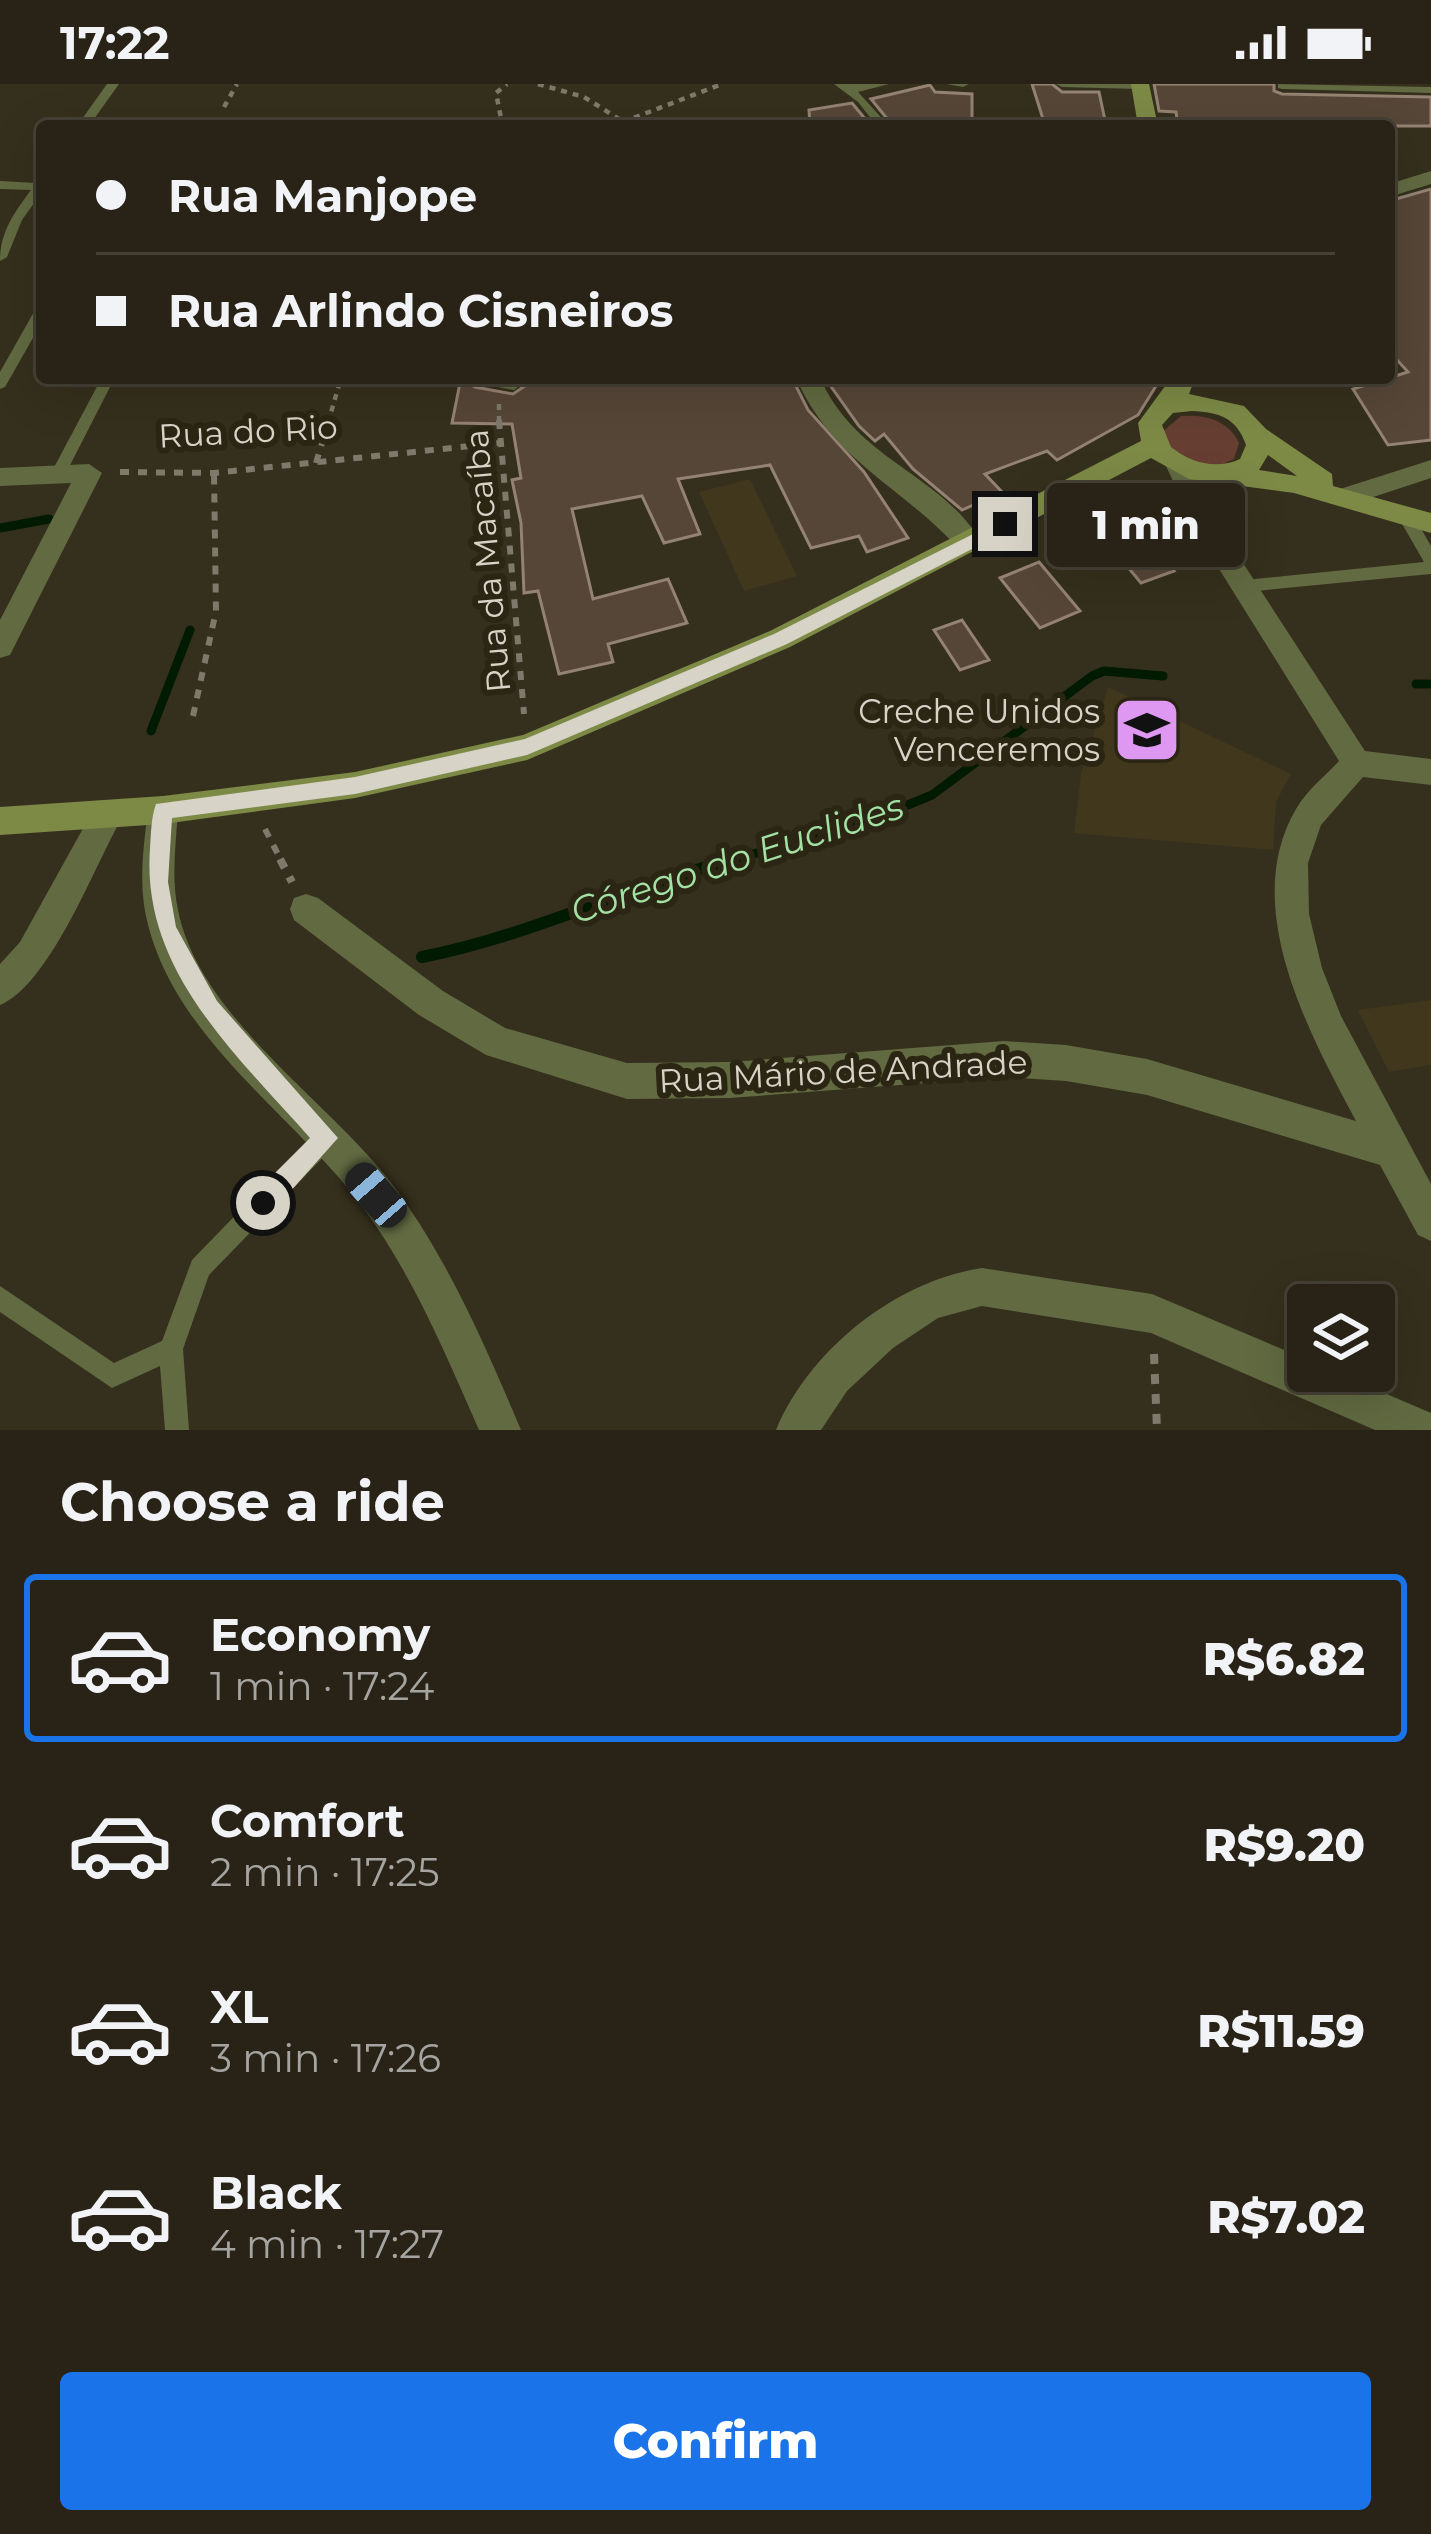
<!DOCTYPE html>
<meta charset="utf-8">
<style>
body{margin:0;font-family:Montserrat,sans-serif;background:#342f23;color:#f1f3f6;height:100vh;display:flex;flex-direction:column;font-size:45px;white-space:nowrap}
*{box-sizing:border-box;margin:0}
p{font-size:39px;color:#a5a4a1}
.icon{flex:none;width:66px;height:66px;fill:none;stroke:currentColor;stroke-width:2;stroke-linecap:round;stroke-linejoin:round}
.map{position:relative;height:1346px;overflow:hidden}
.sheet{display:flex;flex-direction:column;background:#282316;flex:1}
.sheet>*{flex:none}
.banner{position:absolute;left:36px;top:36px;width:1359px;height:264px;border-radius:12px;box-shadow:0 12px 48px #0002,0 0 0 3px #444035;display:grid;align-content:center;height:264px;padding:0 60px;background:#282316}
.fabs{position:absolute;left:1287px;top:1200px;display:grid;gap:24px}
.fabs a{display:grid;place-items:center;width:108px;height:108px;border-radius:12px;background:#282316;box-shadow:0 12px 48px #0002,0 0 0 3px #444035;font-size:60px}
.end{position:absolute;width:54px;height:54px;margin:-27px;border:15px solid #d7d3c7;background:#111;box-shadow:0 0 0 6px #111}
.from{border-radius:50%}
.bubble{position:absolute;height:84px;border-radius:12px;background:#282316;box-shadow:0 12px 48px #0002,0 0 0 3px #444035;font-size:39px;font-weight:800;line-height:84px;text-align:center}
.car{position:absolute;width:36px;height:72px;margin:-36px -18px;border-radius:15px;box-shadow:0 0 9px 3px #0007;background:linear-gradient(#222 24%,#8ab4d8 0 40%,#222 0 76%,#8ab4d8 0 86%,#222 0)}
.banner b{display:flex;align-items:center;gap:42px;height:114px;font-size:45px}
.banner b+b{border-top:3px solid #444035}
.banner i{width:30px;height:30px;background:#f1f3f6}
ul{padding:0;list-style:none}
li{display:flex;align-items:center;gap:36px;height:168px;margin:0 24px 18px;padding:0 36px;border:6px solid transparent;border-radius:12px}
li div{flex:1}
li b{display:block;font-size:45px}
li em{font-style:normal;font-weight:800}
li.current{border-color:#1a73e8}
li>.icon{width:108px;height:108px;stroke-width:1.5}
h2{padding:0 60px;font-size:54px;line-height:144px}
.cta{display:flex;gap:24px;margin-top:auto;padding:24px 60px}
.cta a{flex:1;height:138px;border-radius:12px;background:#1a73e8;color:#fff;font-size:48px;font-weight:800;line-height:138px;text-align:center}
.status{display:flex;justify-content:space-between;align-items:center;height:84px;padding:0 60px;background:#282316;direction:ltr}
.status svg{height:33px;fill:currentColor}
.map>svg:first-child{display:block}
</style>
<div class="status"><b>17:22</b><svg viewBox="0 0 49 12"><path d="M0 12V9h3v3zM5 12V6h3v6zM10 12V3h3v9zM15 12V0h3v12zM26 1h20v11H26zM47 4h2v5h-2z"/></svg></div>
<div class="map">
<svg width="1431" height="1346" viewBox="0 0 1431 1346">
<rect width="100%" height="100%" fill="#352f1d"/>
<path fill="#40371d" d="M750,395L797,492L744,507L699,408Z
M1108,603L1291,690L1276,718L1273,766L1074,749L1081,690Z
M1431,916V981L1389,988L1358,926Z"/>
<path fill="#663e32" d="M1181,332C1205,330 1228,336 1239,359L1234,375L1215,384L1177,375L1161,349Z"/>
<g fill="none" stroke-linecap="round" stroke-linejoin="round">
<path stroke="#001b02" stroke-width="9" d="M0,444L49,435
M1416,600H1431
M151,647L190,546
M723,778L854,743L932,711L1092,592L1104,587L1163,592"/>
<path stroke="#001b02" stroke-width="12" d="M422,873C529,852 628,803 734,775"/>
</g>
<path fill="#564638" stroke="#948272" stroke-width="3" d="M1032,0H1052L1062,8H1099L1106,41L1043,35Z
M1154,0H1274V7L1282,10L1431,13V42H1178L1176,28L1159,27Z
M930,1L935,8L972,10V42H893L871,15Z
M852,19L871,42H810L809,26Z
M1431,105V356L1388,361L1353,305L1408,288L1389,267V117Z
M461,294L475,303L513,310L525,302L521,294H792L808,326L864,388L908,454L867,468L859,452L811,464L770,381L678,395L700,450L664,459L642,412L572,425L593,515L668,495L687,539L608,560L613,578L559,590L538,507L524,509L521,439L512,396L521,394L512,340L452,339Z
M825,294H1161L1138,331L1057,376L1047,367L985,390L1002,408L962,426L913,385L884,350L875,357L859,342Z
M1172,421L1203,467L1168,480L1174,487L1141,499L1098,447Z
M1039,478L1080,527L1040,544L1000,494Z
M962,536L989,576L960,586L934,546Z"/>
<g fill="none" stroke-linecap="round" stroke-linejoin="round">
<path stroke="#7e796a" stroke-width="4.5" stroke-dasharray="6 6" stroke-linecap="butt" d="M538,0L584,13L630,42
M224,23L237,0
M623,38L722,0
M498,42L502,39L496,9L507,0
M499,320V339
M328,339L341,294"/>
<path stroke="#7e796a" stroke-width="6" stroke-dasharray="9 9" stroke-linecap="butt" d="M499,336L524,630
M316,379L329,336
M120,388L214,389L499,359
M193,632L216,527L214,389
M265,745L282,778"/>
<path stroke="#7e796a" stroke-width="8" stroke-dasharray="10 10" stroke-linecap="butt" d="M280,775L292,798
M1154,1270L1157,1346"/>
<path fill="#616a41" fill-rule="evenodd" d="M107,0H119L89,42H77Z
M834,0H889L858,8L889,42H877L858,18Z
M946,0H969L963,3Z
M1056,0H1144L1146,2L1140,5L1062,3Z
M1278,0L1431,3V9L1282,5L1278,4Z
M42,95V108L22,136L7,173L0,177C0,148 14,129 31,106L0,105V97L36,99Z
M42,222V238L5,303L0,305V288L35,226Z
M124,294L111,301L63,395H53L50,391L101,295Z
M469,294H502L519,298L521,301L514,306L476,299Z
M1405,425L1411,427L1431,462V490L1245,508L1237,502L1245,496L1424,478L1397,431Z
M326,1043L334,1046L337,1054L334,1062L209,1191L183,1265L189,1346H165L160,1282L112,1304L0,1228V1202L114,1279L162,1257L192,1176L318,1046Z"/>
<path fill="#616a41" fill-rule="evenodd" d="M1431,87V100L1389,113V100Z
M796,294H820C858,378 940,388 982,459L978,466H960C901,401 833,378 796,294Z
M1179,373L1188,376L1217,439L1365,667L1431,675V701L1363,693L1321,741L1308,779L1309,830L1322,884L1341,932L1431,1100V1157L1418,1151L1380,1081L1147,1011L1066,997L1004,993L730,1014L627,1015L486,971L419,931L294,836L290,825L294,814L306,810L318,814L443,907L505,944L627,979L730,978L1004,957L1066,961L1147,975L1356,1037C1309,949 1239,822 1296,725C1307,706 1325,692 1339,677L1199,453L1166,382Z
M1431,376V394L1349,421L1336,412L1340,405Z
M89,380L102,389L10,571L0,574V536L71,399L0,402V384Z
M163,712L174,716L178,726C176,759 171,793 178,826C199,932 325,1014 389,1096C446,1170 485,1261 521,1346H479C446,1271 414,1194 365,1126C294,1029 169,953 145,827C139,793 144,759 148,726L152,716Z
M107,717L118,721L122,731L118,741C93,787 48,902 0,921V880L20,858L96,721Z
M982,1184L1152,1210L1308,1276V1287H1333L1431,1329V1346H1375L1151,1249L982,1222L938,1234L893,1264L847,1307L821,1346H776C810,1265 896,1197 982,1184Z"/>
<path fill="#7d8a46" fill-rule="evenodd" d="M1131,0H1149L1158,42H1138Z
M1171,294H1195L1189,310L1244,322L1266,345L1332,390L1333,402L1431,429V449L1294,409L1189,395L1151,374L790,563L527,676L355,714L163,740L0,751V723L163,712L355,688L523,651L770,547L1141,357L1138,339ZM1192,327C1219,328 1237,334 1246,361L1240,375C1216,386 1191,379 1171,363L1162,341L1173,329ZM1268,371L1297,392L1259,386Z"/>
</g>
<path fill="#d7d3c7" d="M1005,434L1013,440L1011,445L787,560L527,671L355,710L172,734L168,798L176,843L217,917L338,1054L272,1128H254V1110L310,1054C236,970 141,886 150,765C151,750 151,734 156,720L355,693L525,655L774,550Z"/>
<defs>
<g id="school-square" transform="scale(3.45)"><rect x="-9" y="-9" width="18" height="18" rx="4" fill="#de98f2" stroke="#2b2513"/><path d="M0-5L7-2L0 1L-7-2ZM-4 1L0 2.5L4 1V4Q0 6-4 4Z" fill="#111"/></g>
</defs>
<g fill-rule="evenodd">
<use href="#school-square" x="1147" y="646"/>
</g>
<g text-anchor="middle" stroke-width="12" stroke-linejoin="round" paint-order="stroke">
<g font-size="33" fill="#d7d3c7" stroke="#2b2513">
<text transform="translate(248 347) rotate(-3)" y="12">Rua do Rio</text>
<text transform="translate(487 477) rotate(-95)" y="12">Rua da Macaíba</text>
<text transform="translate(843 987) rotate(-3)" y="12">Rua Mário de Andrade</text>
</g>
<g font-size="33" fill="#d7d3c7" stroke="#2b2513" text-anchor="end">
<text x="1100" y="639">Creche Unidos<tspan x="1100" dy="38">Venceremos</tspan></text>
</g>
<g font-size="36" font-style="italic" fill="#a3e2a4" stroke="#2b2513">
<text transform="translate(737 774) rotate(-18)" y="13">Córego do Euclides</text>
</g>
</g>
</svg>
<div class="fabs">
<a><svg class="icon" aria-label="layers" viewBox="0 0 24 24"><path d="M12 4l9 5-9 5-9-5zM3 14l9 5 9-5"/></svg></a>
</div>
<i class="end from" style="left:263px;top:1119px"></i>
<i class="end" style="left:1005px;top:440px"></i>
<div class="bubble" style="left:1047px;top:399px;width:198px">1 min</div>
<i class="car" style="left:376px;top:1111px;rotate:319deg"></i>
<div class="banner">
<b><i class="from"></i>Rua Manjope</b>
<b><i></i>Rua Arlindo Cisneiros</b>
</div>
</div>
<section class="sheet">
<h2>Choose a ride</h2>
<ul>
<li class="current"><svg class="icon" aria-label="car" viewBox="0 0 24 24"><path d="M5 17H2v-5l4-1 3-4h7l3 4 3 1v5h-3M9 17h6M6 11h13"/><circle cx="7" cy="17" r="2"/><circle cx="17" cy="17" r="2"/></svg><div><b>Economy</b><p>1 min · 17:24</p></div><em>R$6.82</em></li>
<li><svg class="icon" aria-label="car" viewBox="0 0 24 24"><path d="M5 17H2v-5l4-1 3-4h7l3 4 3 1v5h-3M9 17h6M6 11h13"/><circle cx="7" cy="17" r="2"/><circle cx="17" cy="17" r="2"/></svg><div><b>Comfort</b><p>2 min · 17:25</p></div><em>R$9.20</em></li>
<li><svg class="icon" aria-label="car" viewBox="0 0 24 24"><path d="M5 17H2v-5l4-1 3-4h7l3 4 3 1v5h-3M9 17h6M6 11h13"/><circle cx="7" cy="17" r="2"/><circle cx="17" cy="17" r="2"/></svg><div><b>XL</b><p>3 min · 17:26</p></div><em>R$11.59</em></li>
<li><svg class="icon" aria-label="car" viewBox="0 0 24 24"><path d="M5 17H2v-5l4-1 3-4h7l3 4 3 1v5h-3M9 17h6M6 11h13"/><circle cx="7" cy="17" r="2"/><circle cx="17" cy="17" r="2"/></svg><div><b>Black</b><p>4 min · 17:27</p></div><em>R$7.02</em></li>
</ul>
<div class="cta"><a>Confirm</a></div>
</section>
